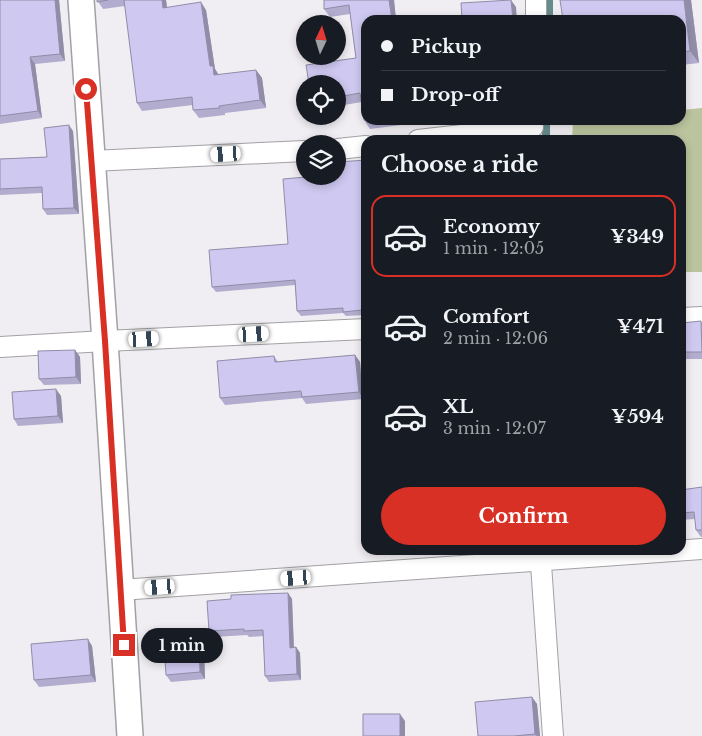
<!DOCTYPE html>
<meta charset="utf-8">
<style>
body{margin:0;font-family:"Libre Baskerville",serif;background:#20242c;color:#f1f3f6;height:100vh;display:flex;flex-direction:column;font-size:19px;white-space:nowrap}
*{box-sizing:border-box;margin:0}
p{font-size:16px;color:#9ea1a6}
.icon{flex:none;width:28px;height:28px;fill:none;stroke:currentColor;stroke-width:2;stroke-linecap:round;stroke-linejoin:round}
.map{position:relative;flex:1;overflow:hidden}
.drawer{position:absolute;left:361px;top:135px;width:325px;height:420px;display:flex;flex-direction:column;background:#171b24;border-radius:15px;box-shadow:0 2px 8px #0003}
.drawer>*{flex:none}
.guide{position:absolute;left:361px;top:15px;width:325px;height:110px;border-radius:15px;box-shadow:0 2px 8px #0003;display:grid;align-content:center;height:110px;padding:0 20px;background:#171b24}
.needle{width:32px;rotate:4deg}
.tools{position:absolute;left:296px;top:15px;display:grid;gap:10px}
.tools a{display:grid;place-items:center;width:50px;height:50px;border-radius:50%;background:#171b24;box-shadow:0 2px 8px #0003;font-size:25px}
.end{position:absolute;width:22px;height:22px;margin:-11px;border:6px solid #d93025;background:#fff;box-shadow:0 0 0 2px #fff}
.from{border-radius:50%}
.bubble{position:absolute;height:35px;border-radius:18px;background:#171b24;box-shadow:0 2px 8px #0003;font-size:16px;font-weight:800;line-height:35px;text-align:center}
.car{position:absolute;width:15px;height:30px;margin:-15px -8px;border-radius:6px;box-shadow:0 0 4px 1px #0007;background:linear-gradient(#fff 24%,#345 0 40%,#fff 0 76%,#345 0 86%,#fff 0)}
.guide b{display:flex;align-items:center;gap:18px;height:48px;font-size:19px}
.guide b+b{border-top:1px solid #363941}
.guide i{width:12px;height:12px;background:#f1f3f6}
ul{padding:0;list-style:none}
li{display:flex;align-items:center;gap:15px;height:82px;margin:0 10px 8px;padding:0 10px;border:2px solid transparent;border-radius:15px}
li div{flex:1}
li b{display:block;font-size:19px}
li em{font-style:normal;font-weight:800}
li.active{border-color:#d93025}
li>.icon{width:45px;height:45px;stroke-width:1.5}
h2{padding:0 20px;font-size:22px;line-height:60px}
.button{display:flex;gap:10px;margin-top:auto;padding:10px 20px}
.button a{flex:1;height:58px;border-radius:30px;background:#d93025;color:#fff;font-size:20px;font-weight:800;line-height:58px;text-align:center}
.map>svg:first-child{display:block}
</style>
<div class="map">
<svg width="702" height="736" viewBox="0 0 702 736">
<rect width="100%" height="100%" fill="#f0eef2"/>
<path fill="#bbc49e" d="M702,108V272H681V140H572L573,121L681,120V110Z"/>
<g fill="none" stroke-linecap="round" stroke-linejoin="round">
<path stroke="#668b8b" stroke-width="8" d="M549,20V0
M546,140V120"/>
<g stroke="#a2a0a4" stroke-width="22">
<path id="minor" d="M536,20V0
M418,140L533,127
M338,149L366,146
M91,161L305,151
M681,318L702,317
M0,347L105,341L366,329
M540,550L553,736
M120,590L702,549"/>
</g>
<g stroke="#a2a0a4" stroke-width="28">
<path id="tertiary" d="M81,0L105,341L130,736"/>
</g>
<use href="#minor" stroke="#fff" stroke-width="20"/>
<use href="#tertiary" stroke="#fff" stroke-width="25"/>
</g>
<path fill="#b2acce" d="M0,0H59L65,61L35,64L42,118L0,124Z
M97,0H166L167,7L206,10L215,69L219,75L256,70L262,78L266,108L225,113V115L199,118L193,110V105L142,111L137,103L125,6L103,9Z
M324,0H394L396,20L366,120H409V124L370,129L364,120L362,102L338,106V84L356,58L350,14L330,17L324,9Z
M691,0L699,63L681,65V20Z
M73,131L79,214L47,215L43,209L42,193L0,195V159L47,157Z
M366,160V317L365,315L346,316L343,313L301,316L297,311L295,285L216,292L212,287L288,244L338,176Z
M702,322V359H681V323Z
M75,350L80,357L81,384L44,385L39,379Z
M355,355L360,362L363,399L306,404L302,398L225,405L220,398L274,356L278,362Z
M61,396L63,423L18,426L14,419Z
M702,487V537H701L696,530L695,519L681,520V490Z
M288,593L292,599L294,647H296L300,653L301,680L269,682L265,676L263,636L249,637L247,635L214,637L209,631Z
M199,643L204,649L205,679L171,682L166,675Z
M92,646L96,682L39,687L34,680Z
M532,697L537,704L540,736H478Z"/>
<path fill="#918ca8" d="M55,0H59L65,61L60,54Z
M162,0H166L168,16L163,8Z
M389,0H394L396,20H392Z
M511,0L516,7L517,20H513Z
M684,0H691L699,63L690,51Z
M201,2L206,10L215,69L218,74L220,83L214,75L210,66Z
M30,57L35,64L42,118L38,111Z
M256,70L262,78L266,108L260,100Z
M69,125L73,131L79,214L74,208Z
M75,350L80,357L81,384L76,377Z
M355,355L360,362L363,399L359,392Z
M56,389L61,396L63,423L58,416Z
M288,593L292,599L294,654L290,648Z
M88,639L92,646L96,682L91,675Z
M199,643L204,649L205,679L200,672Z
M296,647L300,653L301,680L297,674Z
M532,697L537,704L540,736H537L535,734Z
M400,714L405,721V736H400Z"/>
<path fill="#cfc8f0" stroke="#918ca8" d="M0,0H55L60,54L30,57L38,111L0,116Z
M97,0H108L97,2Z
M124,0H162L163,8L201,2L210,66H213L214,75L256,70L260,100L219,106L220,108L193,110L192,97L137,103Z
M324,0H389L392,20H366V120H368H364L360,93L338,97V84H309L306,65L356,58L349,5L324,9Z
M511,0L513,20H462L461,3Z
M560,0H684L690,51L681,52V20H563Z
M69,125L74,208L43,209L42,187L0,189V159L47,157L44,128Z
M366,160V313L363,312L362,310L343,312V308L297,311L295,280L212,287L209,250L288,244L283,179L318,176H338V162Z
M701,321L702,352H681V323Z
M366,335V355L365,336Z
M75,350L76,377L39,379L38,351Z
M355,355L359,392L302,397L301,391L220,398L217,361L274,356L275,362Z
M56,389L58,416L14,419L12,392Z
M702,487V530H696L694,512L681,513V490Z
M288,593L290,648L296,647L297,674L265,676L263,630L244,631V629L209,631L207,601L231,599V595Z
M88,639L91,675L34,680L31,644Z
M199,643L200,672L166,675L164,645Z
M532,697L535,734L514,736H478L475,702Z
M363,714H400V736H363Z"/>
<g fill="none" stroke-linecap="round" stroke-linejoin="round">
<path stroke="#d93025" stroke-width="6" d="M86,89L105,341L124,645"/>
</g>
</svg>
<div class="tools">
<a><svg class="needle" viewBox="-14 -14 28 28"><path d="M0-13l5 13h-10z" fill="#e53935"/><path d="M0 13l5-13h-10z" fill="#9ea1a6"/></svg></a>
<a><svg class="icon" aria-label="locate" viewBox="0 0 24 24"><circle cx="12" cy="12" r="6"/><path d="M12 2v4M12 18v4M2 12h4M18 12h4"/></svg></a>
<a><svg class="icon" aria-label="layers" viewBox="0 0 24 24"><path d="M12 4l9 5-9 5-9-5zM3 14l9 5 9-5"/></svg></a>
</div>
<i class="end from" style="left:86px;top:89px"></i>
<i class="end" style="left:124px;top:645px"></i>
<div class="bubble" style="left:141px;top:628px;width:82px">1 min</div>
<i class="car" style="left:226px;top:154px;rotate:267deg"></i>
<i class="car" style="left:254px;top:334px;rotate:87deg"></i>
<i class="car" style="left:144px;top:339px;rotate:87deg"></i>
<i class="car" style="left:296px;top:578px;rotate:266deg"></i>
<i class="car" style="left:160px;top:587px;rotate:266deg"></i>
<div class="guide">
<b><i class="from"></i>Pickup</b>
<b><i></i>Drop-off</b>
</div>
<section class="drawer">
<h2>Choose a ride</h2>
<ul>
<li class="active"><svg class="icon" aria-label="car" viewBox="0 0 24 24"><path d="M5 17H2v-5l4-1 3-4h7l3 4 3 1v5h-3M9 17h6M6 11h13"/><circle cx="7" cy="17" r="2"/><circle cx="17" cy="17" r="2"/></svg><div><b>Economy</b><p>1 min · 12:05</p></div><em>¥349</em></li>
<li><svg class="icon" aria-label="car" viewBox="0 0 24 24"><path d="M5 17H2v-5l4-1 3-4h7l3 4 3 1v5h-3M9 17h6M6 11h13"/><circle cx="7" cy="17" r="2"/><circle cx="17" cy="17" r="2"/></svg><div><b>Comfort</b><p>2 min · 12:06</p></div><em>¥471</em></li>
<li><svg class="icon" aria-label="car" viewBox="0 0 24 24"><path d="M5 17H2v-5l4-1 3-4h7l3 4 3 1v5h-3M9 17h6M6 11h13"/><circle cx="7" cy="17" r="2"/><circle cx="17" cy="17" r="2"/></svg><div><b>XL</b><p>3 min · 12:07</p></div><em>¥594</em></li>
</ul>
<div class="button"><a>Confirm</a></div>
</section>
</div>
